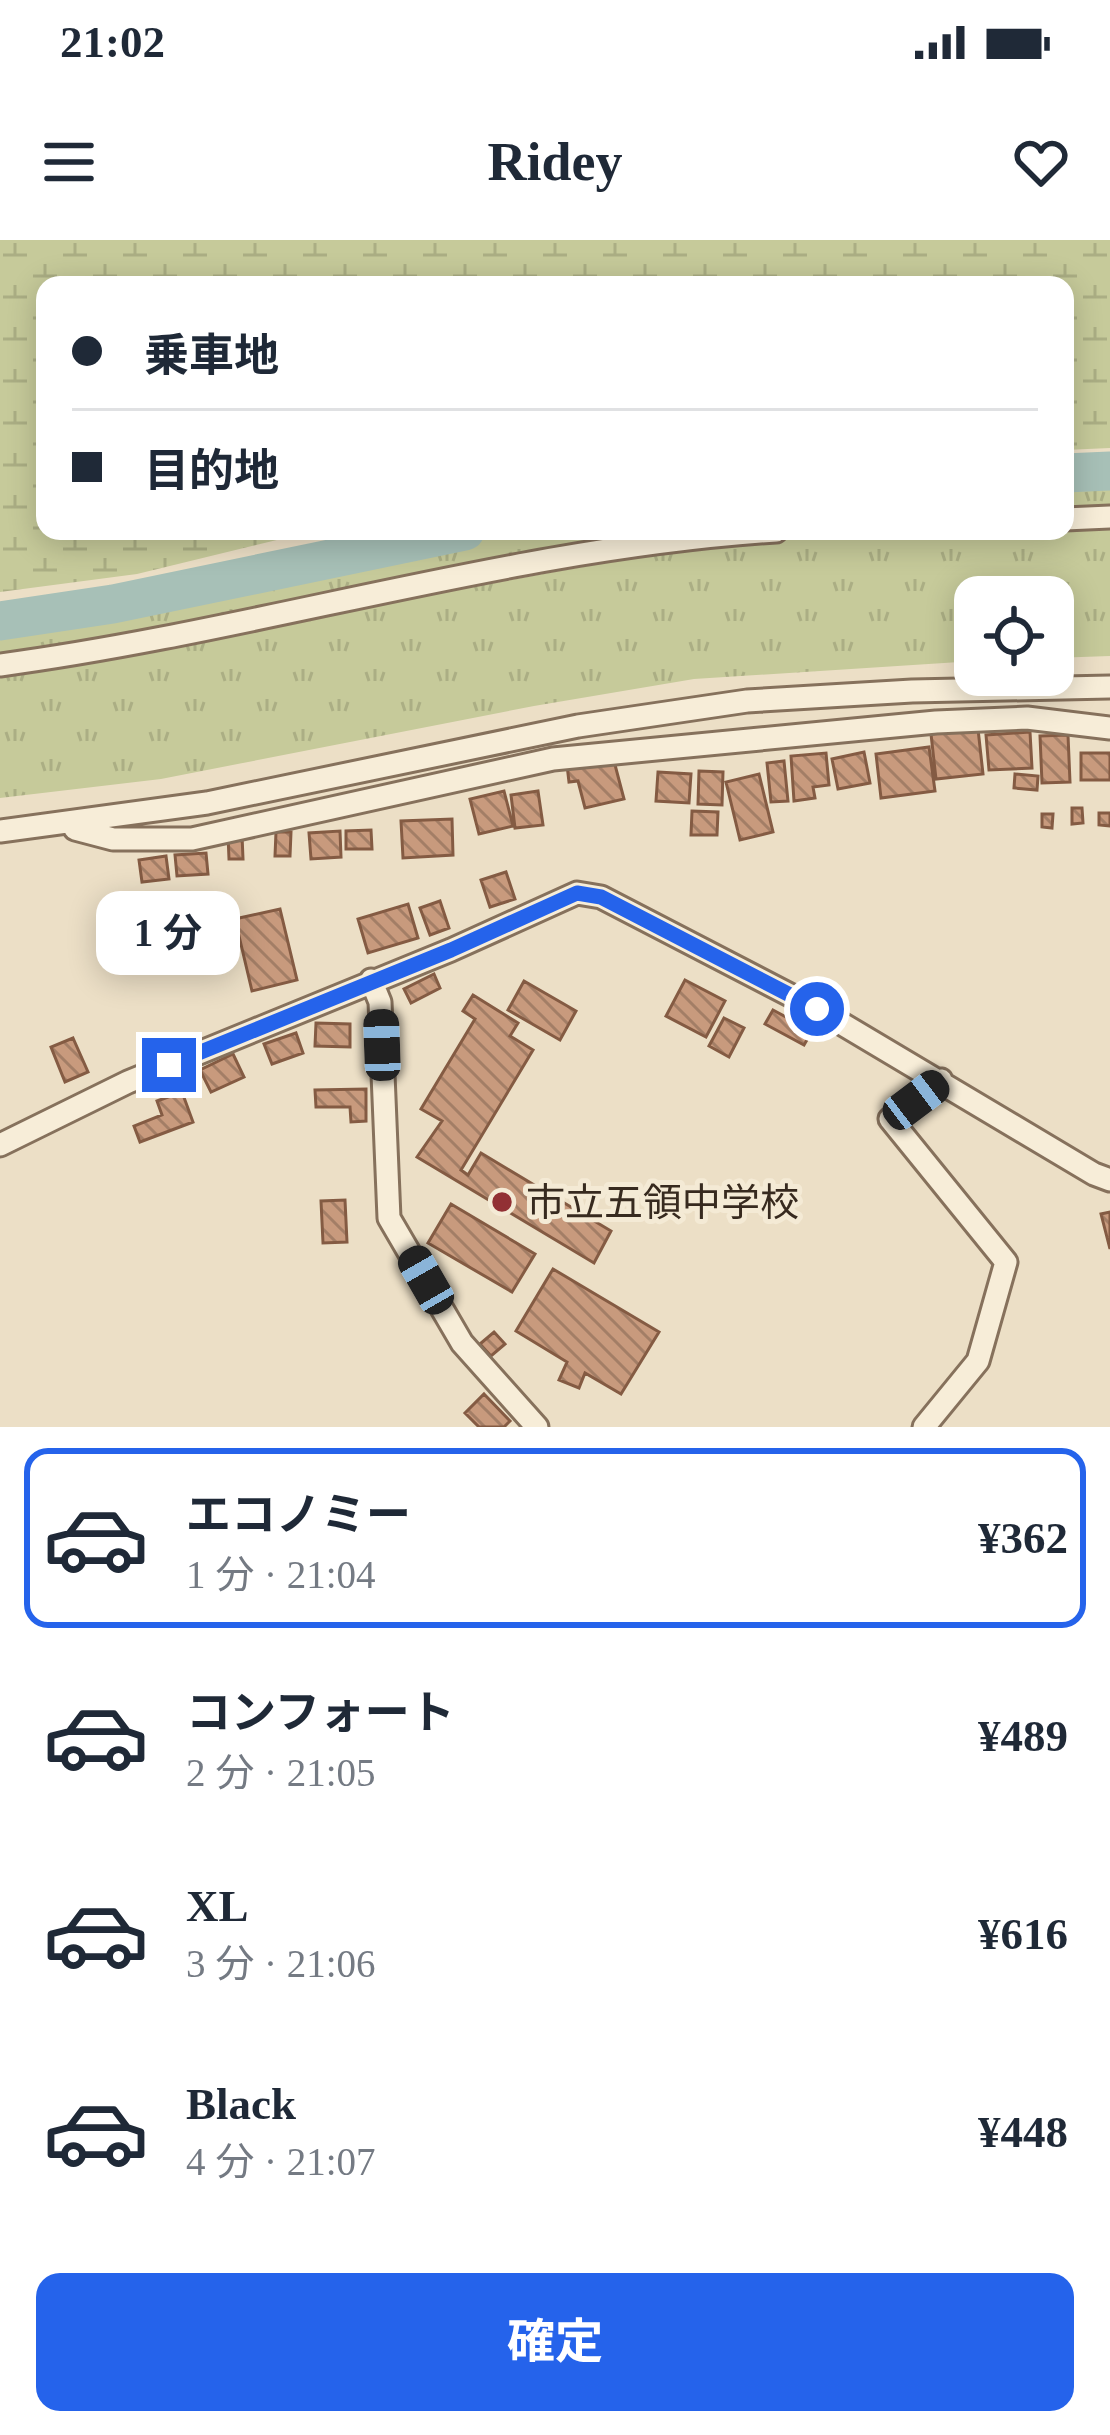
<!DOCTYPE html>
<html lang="ja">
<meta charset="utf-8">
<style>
body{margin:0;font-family:"Times New Roman","Noto Sans JP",serif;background:#f2f2f3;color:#1f2937;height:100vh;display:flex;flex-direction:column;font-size:45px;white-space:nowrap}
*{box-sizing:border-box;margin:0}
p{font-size:39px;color:#747a83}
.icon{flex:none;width:66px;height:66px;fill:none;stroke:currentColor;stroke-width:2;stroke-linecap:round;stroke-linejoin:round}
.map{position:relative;height:1187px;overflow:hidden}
.sheet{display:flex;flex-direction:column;background:#fff;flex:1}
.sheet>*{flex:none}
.top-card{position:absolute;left:36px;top:36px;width:1038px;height:264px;border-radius:24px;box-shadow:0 6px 30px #0003;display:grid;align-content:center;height:264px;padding:0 36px;background:#fff}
.tools{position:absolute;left:954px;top:336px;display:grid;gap:24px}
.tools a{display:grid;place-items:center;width:120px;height:120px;border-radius:24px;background:#fff;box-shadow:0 6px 30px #0003;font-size:60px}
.end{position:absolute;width:54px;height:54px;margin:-27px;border:15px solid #2563eb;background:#fff;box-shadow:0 0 0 6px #fff}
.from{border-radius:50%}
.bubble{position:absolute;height:84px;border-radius:24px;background:#fff;box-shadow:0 6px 30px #0003;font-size:39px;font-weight:700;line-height:84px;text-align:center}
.car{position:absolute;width:36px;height:72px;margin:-36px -18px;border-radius:15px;box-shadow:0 0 9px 3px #0007;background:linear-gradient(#222 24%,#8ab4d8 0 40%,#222 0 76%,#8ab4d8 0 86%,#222 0)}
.top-card b{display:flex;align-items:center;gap:42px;height:114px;font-size:45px}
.top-card b+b{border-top:3px solid #e0e1e3}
.top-card i{width:30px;height:30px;background:#1f2937}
ul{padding:21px 0 0;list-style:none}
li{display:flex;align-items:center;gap:36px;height:180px;margin:0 24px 18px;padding:0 12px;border:6px solid transparent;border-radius:24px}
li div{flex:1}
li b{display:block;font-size:45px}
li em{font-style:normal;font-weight:700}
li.current{border-color:#2563eb}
li>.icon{width:108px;height:108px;stroke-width:1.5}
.action{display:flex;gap:24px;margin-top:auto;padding:24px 36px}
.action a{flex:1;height:138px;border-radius:24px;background:#2563eb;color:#fff;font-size:48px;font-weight:700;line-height:138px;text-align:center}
.status{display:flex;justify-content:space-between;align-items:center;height:84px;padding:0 60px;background:#fff;direction:ltr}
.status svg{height:33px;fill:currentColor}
header{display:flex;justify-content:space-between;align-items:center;height:156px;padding:0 36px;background:#fff;font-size:54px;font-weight:700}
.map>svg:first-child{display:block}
</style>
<div class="status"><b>21:02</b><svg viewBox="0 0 49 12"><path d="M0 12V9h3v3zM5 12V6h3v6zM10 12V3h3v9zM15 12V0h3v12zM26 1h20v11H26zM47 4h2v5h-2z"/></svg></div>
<header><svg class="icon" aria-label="menu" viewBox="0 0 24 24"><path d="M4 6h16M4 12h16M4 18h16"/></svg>Ridey<svg class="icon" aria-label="heart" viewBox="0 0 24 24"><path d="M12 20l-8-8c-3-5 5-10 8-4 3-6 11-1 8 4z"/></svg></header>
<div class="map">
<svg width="1110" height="1187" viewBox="0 0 1110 1187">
<defs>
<pattern id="grass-tufts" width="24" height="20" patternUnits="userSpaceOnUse" patternTransform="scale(3)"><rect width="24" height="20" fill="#c6ca9a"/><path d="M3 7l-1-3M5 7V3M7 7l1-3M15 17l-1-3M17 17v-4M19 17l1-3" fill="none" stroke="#abae84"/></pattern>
<pattern id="wetland-marsh" width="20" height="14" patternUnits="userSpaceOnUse" patternTransform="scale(3)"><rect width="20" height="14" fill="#c6ca9a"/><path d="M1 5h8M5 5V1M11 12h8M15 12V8" fill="none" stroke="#abae84"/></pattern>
<pattern id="building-back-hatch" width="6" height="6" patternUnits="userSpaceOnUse" patternTransform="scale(3)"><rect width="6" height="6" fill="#c89a7d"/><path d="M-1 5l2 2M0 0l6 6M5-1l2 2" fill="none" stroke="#a37e66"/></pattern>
</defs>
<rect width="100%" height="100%" fill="#ecdfc6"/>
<path fill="url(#grass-tufts)" d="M1110,235V265L1065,267V238Z
M1110,284V416L1053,418V357H975V421L694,439L534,466L161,539L0,558V431C242,401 477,338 719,306C834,290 950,291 1065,291V286Z
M501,291H687L199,385L0,415V386L130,366Z"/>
<path fill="url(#wetland-marsh)" d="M0,0H1110V208L1065,210V45H45V291H314L137,334L0,352Z"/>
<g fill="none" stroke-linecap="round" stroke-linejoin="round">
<path stroke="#a7c0b7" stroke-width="39" d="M1065,233L1110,231
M0,381L113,364L465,291"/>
</g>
<path fill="url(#building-back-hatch)" stroke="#845b43" stroke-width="3" d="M978,489L983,534L936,539L931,494Z
M1030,492L1032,528L989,530L986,495Z
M1068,495L1070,542L1042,543L1040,496Z
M929,507L935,551L881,558L876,514Z
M864,512L870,543L838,549L832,519Z
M826,513L829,545L813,547L815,558L794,561L791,516Z
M1081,513H1110V540H1081Z
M614,521L624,559L585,568L578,541L569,542L567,525Z
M784,521L788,561L771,562L767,523Z
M699,531L723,532L722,565L698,564Z
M658,532L691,534L689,563L656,561Z
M759,534L773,592L740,600L726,542Z
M1015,534L1038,536L1037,550L1014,548Z
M504,551L513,586L479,594L470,559Z
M538,551L543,585L515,588L511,555Z
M1072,568H1082L1083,583L1072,584Z
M692,571L718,572L717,595H691Z
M1099,573H1110V586L1099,585Z
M1042,574H1053L1052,588L1042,587Z
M452,579L453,615L403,618L401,581Z
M371,590L372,609H346V591Z
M340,591L341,617L311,619L309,593Z
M276,592H291L290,616H275Z
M228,595H242L243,619H229Z
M206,613L208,634L177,636L175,615Z
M166,616L169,639L142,642L139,620Z
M506,632L515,659L490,667L481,640Z
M440,661L449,688L430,695L420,668Z
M408,664L418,698L368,713L358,679Z
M280,669L297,740L252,751L235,679Z
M434,734L440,748L411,763L404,749Z
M685,740L725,761L706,797L666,776Z
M524,741L576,771L560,800L508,770Z
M473,755L518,783L510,796L533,810L461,930L468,935L481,913L611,991L594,1023L417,917L442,881L421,869L475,779L463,771Z
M773,770L812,791L804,805L765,784Z
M724,778L744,788L729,817L709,806Z
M316,783L350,784V807L315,806Z
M296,793L303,813L272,824L264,804Z
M73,798L88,832L65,842L51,807Z
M233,814L244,837L211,852L200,830Z
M366,849V881L351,882L350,867H316L315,850Z
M182,852L193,882L140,902L134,886L162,875L157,861Z
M345,960L347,1002L323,1003L321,961Z
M451,964L535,1014L512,1052L428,1003Z
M1110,972V1009L1101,974Z
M553,1029L659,1092L621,1154L585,1133L579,1148L559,1140L567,1122L516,1091Z
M494,1092L505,1104L491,1116L480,1104Z
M484,1154L510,1181L504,1187H479L465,1173Z"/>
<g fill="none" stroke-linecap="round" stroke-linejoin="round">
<g stroke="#86715c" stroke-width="27">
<path id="minor" d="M1065,279L1110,277
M0,425C260,390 514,308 776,291
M75,589L113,599H192L553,519L936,482L1027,478L1110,488
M0,591L207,563L578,486L747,461L912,451L1110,447
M371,740L380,762L389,978L462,1103L537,1187
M0,905L128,842L451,710L577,653L601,657L817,769L1094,934L1110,940
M924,1187L978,1121L1006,1022L890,879L941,840"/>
</g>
<use href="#minor" stroke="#f7edd8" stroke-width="21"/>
</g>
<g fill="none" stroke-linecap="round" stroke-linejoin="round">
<path stroke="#2563eb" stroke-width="15" d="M169,825L451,710L577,653L601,657L817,769"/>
</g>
<circle fill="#923034" stroke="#f4ead5" stroke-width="4.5" cx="502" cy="962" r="12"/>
<g text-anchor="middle" stroke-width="10" stroke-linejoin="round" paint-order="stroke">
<g font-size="39" fill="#372a1f" stroke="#f4ead5" text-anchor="start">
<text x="526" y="976">市立五領中学校</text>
</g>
</g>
</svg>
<div class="tools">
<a><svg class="icon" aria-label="locate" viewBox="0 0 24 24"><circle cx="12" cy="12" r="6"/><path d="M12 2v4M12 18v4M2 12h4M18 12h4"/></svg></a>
</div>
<i class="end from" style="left:817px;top:769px"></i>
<i class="end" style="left:169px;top:825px"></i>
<div class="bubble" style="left:96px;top:651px;width:144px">1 分</div>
<i class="car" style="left:382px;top:805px;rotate:358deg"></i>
<i class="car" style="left:916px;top:860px;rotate:53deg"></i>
<i class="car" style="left:426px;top:1040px;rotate:330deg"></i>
<div class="top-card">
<b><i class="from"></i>乗車地</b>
<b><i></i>目的地</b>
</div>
</div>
<section class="sheet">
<ul>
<li class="current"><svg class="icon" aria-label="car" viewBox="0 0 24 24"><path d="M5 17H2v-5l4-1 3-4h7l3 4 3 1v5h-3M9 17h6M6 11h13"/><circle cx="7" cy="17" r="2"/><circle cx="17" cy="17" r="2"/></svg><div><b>エコノミー</b><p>1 分 · 21:04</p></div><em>¥362</em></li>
<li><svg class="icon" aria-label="car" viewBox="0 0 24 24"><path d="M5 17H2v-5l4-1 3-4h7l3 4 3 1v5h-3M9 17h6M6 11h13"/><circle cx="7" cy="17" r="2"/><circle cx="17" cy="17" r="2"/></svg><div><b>コンフォート</b><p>2 分 · 21:05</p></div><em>¥489</em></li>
<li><svg class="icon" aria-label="car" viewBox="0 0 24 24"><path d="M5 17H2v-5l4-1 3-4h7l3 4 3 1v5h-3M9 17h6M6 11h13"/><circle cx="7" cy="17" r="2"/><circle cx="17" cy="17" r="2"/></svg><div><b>XL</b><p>3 分 · 21:06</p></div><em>¥616</em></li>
<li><svg class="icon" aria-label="car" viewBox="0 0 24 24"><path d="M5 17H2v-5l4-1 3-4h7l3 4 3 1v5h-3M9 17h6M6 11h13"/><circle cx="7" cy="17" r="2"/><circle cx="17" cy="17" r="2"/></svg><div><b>Black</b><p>4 分 · 21:07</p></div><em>¥448</em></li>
</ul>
<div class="action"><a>確定</a></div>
</section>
